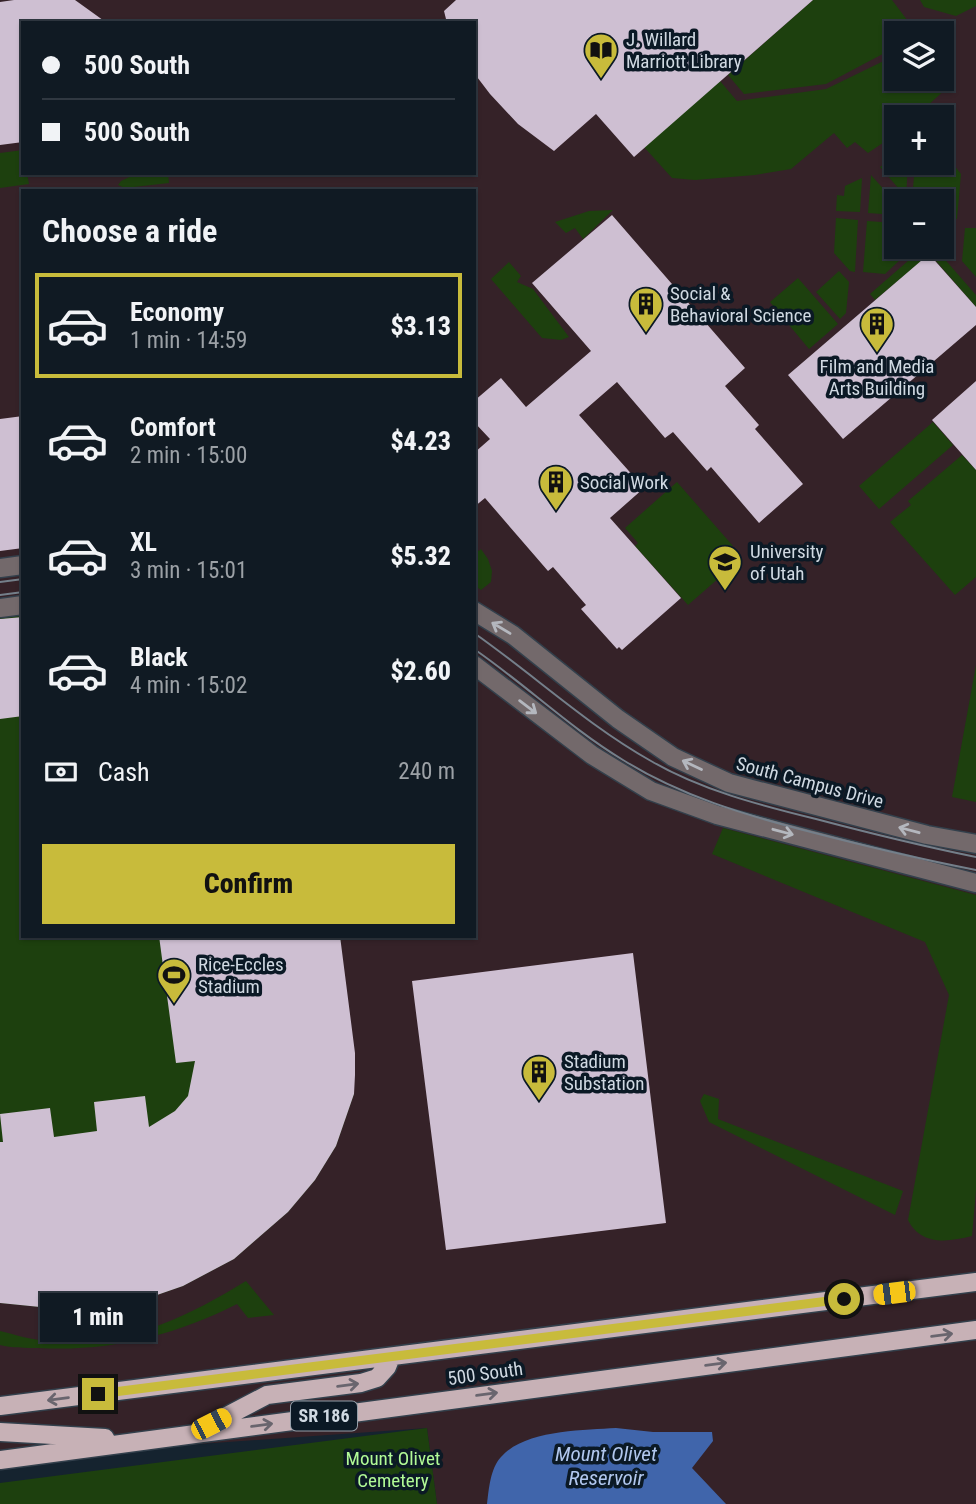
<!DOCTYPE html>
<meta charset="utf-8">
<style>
body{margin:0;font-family:"Roboto Condensed",sans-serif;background:#19232b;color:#f1f3f6;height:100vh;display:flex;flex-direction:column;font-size:26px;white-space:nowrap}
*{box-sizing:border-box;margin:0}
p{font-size:23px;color:#9ca1a6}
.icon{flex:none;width:38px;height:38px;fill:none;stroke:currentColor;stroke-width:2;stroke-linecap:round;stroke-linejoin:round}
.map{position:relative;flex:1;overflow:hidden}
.details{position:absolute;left:21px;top:189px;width:455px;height:749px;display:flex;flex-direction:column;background:#101a23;border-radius:0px;box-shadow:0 2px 5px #0004,0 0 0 2px #303841}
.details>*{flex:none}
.hud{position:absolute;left:21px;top:21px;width:455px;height:154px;border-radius:0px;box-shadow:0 2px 5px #0004,0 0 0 2px #303841;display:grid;align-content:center;height:154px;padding:0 21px;background:#101a23}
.controls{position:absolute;left:884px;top:21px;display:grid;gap:14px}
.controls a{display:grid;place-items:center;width:70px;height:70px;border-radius:0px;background:#101a23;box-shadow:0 2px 5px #0004,0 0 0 2px #303841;font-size:35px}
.end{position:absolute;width:32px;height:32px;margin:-16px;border:9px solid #c8bb3b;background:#111;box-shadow:0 0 0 4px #111}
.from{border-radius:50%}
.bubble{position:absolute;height:49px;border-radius:0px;background:#101a23;box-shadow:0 2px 5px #0004,0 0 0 2px #303841;font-size:23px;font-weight:800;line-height:49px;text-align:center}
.car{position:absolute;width:21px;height:42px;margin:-21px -10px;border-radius:9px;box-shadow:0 0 5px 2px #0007;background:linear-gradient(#f5c518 24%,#345 0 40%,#f5c518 0 76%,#345 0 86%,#f5c518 0)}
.hud b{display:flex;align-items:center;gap:24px;height:66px;font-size:26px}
.hud b+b{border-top:2px solid #303841}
.hud i{width:18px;height:18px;background:#f1f3f6}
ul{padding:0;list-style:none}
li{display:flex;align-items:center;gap:21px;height:105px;margin:0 14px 10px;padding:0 7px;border:4px solid transparent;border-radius:0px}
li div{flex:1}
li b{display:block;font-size:26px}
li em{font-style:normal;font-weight:800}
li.selected{border-color:#c8bb3b}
li>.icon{width:63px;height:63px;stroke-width:1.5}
h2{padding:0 21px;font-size:32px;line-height:84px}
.pay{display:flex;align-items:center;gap:18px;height:77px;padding:0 21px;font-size:26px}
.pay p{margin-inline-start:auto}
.button{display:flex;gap:14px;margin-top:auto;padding:14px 21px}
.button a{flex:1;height:80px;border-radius:0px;background:#c8bb3b;color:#111;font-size:28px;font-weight:800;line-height:80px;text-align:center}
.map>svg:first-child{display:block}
</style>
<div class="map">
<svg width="976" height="1504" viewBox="0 0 976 1504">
<rect width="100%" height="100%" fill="#15232f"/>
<path fill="#352228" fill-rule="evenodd" d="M0,0H976V1504H437L427,1428L0,1458ZM23,23H474V173H23ZM896,33H942V79H896ZM896,117H942V163H896ZM23,191H474V936H23ZM896,201H942V247H896Z"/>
<path fill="#1d400e" d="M813,0H892L917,33H896V47L826,84L744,94L728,75Z
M920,0H976V6L956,16L924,7Z
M896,55V79H942V75L948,87L915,117H896V134L868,153L855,142L847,148L834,133L791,169L755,175L695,180L672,178L644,147L720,81L737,101L826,89Z
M23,150V173H27L29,184L0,188V153Z
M942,150L961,174L957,219L942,218V201H912L915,163H942Z
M896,156V163H908L906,197L880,167Z
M138,173H168L169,183L125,188L118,185L121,181Z
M871,175L896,203V215L868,213Z
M862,178L860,212L836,211L837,195L844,196L845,186Z
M613,210L583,239L575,228L566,233L555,222L589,211Z
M836,218L858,220L855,272L850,271L834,253Z
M867,221L896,223V247H902L901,259L885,274L863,272Z
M965,228H976V277L962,261Z
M924,247H934L976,295V307L930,254L875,300L870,294Z
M509,262L521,276L517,282L533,289L569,337L561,340L542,338L491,279Z
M839,271L849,282L846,313L840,319L816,292Z
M798,278L838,324L809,349L770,302Z
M933,422L953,445L879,509L859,486Z
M962,455L976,470V577L955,595L890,522L911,505L908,501Z
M677,482L733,546L710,567L719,578L688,605L635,546L638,543L625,528Z
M474,546L479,551L481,549L488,559L492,571L491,582L481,590L474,585Z
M23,609V936H340L354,1094L336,1146L315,1180L288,1212L234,1259L183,1286L134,1303L60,1309L0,1303V612Z
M976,665V802L952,797Z
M723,828L976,895V1190L972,1236C948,1242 921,1246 908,1220L949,995L925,942L712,854Z
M704,1094L719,1099L718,1119L903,1191L895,1215L709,1122L700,1101Z
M246,1281L274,1315L248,1318L237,1304C174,1336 109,1352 38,1348C25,1348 12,1348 0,1345V1331C16,1335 32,1340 48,1341C123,1348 184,1319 246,1281Z
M427,1428L437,1504H0V1483Z"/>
<path fill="#4065ab" d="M616,1428L653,1432H712L713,1441L692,1468L726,1504H487C489,1489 490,1469 501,1457C524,1430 583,1430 616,1428Z"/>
<path fill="#cebfd2" d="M14,0H75L107,23H23V142L0,145V2Z
M456,0H813L634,157L596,114L554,151L518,124L490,94L474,73V23H447L444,11Z
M612,215L745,368L725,386L759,425L755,429L803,484L759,523L711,467L707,471L673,432L665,438L617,382L579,415L644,488L610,518L681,598L622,650L619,647L617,649L581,609L586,605L553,567L548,571L485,498L474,507V453L490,439L474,422V401L501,378L526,407L591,351L532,283Z
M929,254L976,307V325L843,439L788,375Z
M976,381V470L932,420Z
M23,416V548L0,551V419Z
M23,617V716L0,719V619Z
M159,936H340L355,1053V1075L354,1094L336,1146L315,1180L288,1212L234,1259L183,1286L134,1303L90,1308L60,1309L0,1303V1142H3L0,1114L50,1108L54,1137L97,1131L94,1102L145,1096L149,1127L175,1111L188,1096L195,1061L176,1063Z
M633,953L666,1223L446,1250L412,981Z"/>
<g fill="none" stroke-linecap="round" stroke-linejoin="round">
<g stroke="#33404c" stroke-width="21">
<path id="minor" d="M0,568L23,565
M0,608L23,605
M474,611L513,635L618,719L673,757L729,783L927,835L976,844
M474,665L592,755L651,791L717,815L976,883"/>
</g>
<g stroke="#33404c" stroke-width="21">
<path id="major" d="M0,1406L976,1282
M204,1428L267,1395L361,1383L377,1378L387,1367L391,1357
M0,1432L105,1438
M0,1460L976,1330"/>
</g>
<use href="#minor" stroke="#73696b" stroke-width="18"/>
<use href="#major" stroke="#c7b1b6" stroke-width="18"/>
<path stroke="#747f8a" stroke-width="2" d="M0,582L23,579
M0,595L23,592
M474,633C534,675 587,725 651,761C701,790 759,805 816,819C869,833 922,846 976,857
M474,649C525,684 570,728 623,760C681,796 745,815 811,832C865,846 920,859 976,870"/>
</g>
<defs><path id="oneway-shaft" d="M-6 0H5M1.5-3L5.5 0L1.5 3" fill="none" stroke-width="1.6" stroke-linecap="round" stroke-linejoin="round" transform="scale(1.75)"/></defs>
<g stroke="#b4b7be">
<use href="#oneway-shaft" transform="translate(501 628) rotate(-149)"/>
<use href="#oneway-shaft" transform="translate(528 707) rotate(37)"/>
<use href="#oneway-shaft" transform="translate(692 765) rotate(-155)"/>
<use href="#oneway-shaft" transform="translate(909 830) rotate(-165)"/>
<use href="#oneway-shaft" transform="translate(783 832) rotate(15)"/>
</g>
<g stroke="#69656e">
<use href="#oneway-shaft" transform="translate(942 1335) rotate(-7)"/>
<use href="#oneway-shaft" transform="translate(716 1364) rotate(-7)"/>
<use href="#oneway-shaft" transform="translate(348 1385) rotate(-7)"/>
<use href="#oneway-shaft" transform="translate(487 1394) rotate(-8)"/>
<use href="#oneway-shaft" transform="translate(58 1399) rotate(173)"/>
<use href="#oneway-shaft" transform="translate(262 1425) rotate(-8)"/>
</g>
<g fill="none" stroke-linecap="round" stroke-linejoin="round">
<path stroke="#c8bb3b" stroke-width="9" d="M98,1394L844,1299"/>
</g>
<defs>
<g id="library-pin" transform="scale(1.75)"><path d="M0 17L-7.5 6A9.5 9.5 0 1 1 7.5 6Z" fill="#c8bb3b" stroke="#0b1925"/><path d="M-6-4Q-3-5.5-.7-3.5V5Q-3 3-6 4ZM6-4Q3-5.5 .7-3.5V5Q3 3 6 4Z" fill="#111"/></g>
<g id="building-pin" transform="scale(1.75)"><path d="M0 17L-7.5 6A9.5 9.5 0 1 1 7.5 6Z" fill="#c8bb3b" stroke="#0b1925"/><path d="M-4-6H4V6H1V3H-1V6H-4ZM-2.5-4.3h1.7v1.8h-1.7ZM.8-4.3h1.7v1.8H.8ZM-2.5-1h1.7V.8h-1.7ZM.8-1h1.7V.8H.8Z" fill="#111"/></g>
<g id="university-pin" transform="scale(1.75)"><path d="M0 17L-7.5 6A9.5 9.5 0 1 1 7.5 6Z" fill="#c8bb3b" stroke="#0b1925"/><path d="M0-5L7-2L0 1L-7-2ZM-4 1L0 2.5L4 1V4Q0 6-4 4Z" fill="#111"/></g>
<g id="stadium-pin" transform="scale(1.75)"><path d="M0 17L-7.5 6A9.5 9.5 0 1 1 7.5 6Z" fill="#c8bb3b" stroke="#0b1925"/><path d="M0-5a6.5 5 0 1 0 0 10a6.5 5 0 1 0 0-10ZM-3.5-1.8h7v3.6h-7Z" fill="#111"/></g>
</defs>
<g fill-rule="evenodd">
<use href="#library-pin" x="601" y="50"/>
<use href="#building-pin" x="646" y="304"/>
<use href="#building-pin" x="877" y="324"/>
<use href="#building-pin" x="556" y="482"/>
<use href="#university-pin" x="725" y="562"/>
<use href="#stadium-pin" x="174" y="975"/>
<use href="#building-pin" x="539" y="1072"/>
</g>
<g text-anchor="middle" stroke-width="7" stroke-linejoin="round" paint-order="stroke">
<rect fill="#0b1925" stroke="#959fa9" stroke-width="2" x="291" y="1401.5" width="66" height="29" rx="5"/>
<g font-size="18" font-weight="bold" fill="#d0d9e2">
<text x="324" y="1422">SR 186</text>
</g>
<g font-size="19" fill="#d0d9e2" stroke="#0b1925" text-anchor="start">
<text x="626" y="46">J. Willard<tspan x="626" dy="22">Marriott Library</tspan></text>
<text x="670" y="300">Social &amp;<tspan x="670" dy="22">Behavioral Science</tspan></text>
<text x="877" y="373" text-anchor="middle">Film and Media<tspan x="877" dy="22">Arts Building</tspan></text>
<text x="580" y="489">Social Work</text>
<text x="750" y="558">University<tspan x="750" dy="22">of Utah</tspan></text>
<text x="198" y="971">Rice-Eccles<tspan x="198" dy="22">Stadium</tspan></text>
<text x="564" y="1068">Stadium<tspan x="564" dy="22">Substation</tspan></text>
</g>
<g font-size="19" fill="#d0d9e2" stroke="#0b1925">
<text transform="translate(810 782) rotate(15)" y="7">South Campus Drive</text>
<text transform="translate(485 1373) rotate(-8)" y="7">500 South</text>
</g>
<g font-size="19" fill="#b1fa96" stroke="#0b1925">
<text x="393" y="1465">Mount Olivet<tspan x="393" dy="22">Cemetery</tspan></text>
</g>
<g font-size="21" font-style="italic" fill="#b1c7ee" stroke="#0b1925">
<text x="606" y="1461">Mount Olivet<tspan x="606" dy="24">Reservoir</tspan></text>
</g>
</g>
</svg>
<div class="controls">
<a><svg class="icon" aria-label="layers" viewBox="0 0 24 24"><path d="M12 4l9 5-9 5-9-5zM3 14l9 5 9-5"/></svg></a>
<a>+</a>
<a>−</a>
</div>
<i class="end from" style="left:844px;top:1299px"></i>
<i class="end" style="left:98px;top:1394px"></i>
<div class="bubble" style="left:40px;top:1293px;width:116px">1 min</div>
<i class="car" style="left:894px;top:1293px;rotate:263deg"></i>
<i class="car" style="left:211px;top:1424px;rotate:63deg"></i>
<div class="hud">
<b><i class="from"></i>500 South</b>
<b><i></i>500 South</b>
</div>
<section class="details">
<h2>Choose a ride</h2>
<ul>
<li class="selected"><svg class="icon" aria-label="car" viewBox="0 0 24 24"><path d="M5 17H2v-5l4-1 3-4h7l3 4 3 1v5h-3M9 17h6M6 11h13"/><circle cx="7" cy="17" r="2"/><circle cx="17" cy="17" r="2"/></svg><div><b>Economy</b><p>1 min · 14:59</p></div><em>$3.13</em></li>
<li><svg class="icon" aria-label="car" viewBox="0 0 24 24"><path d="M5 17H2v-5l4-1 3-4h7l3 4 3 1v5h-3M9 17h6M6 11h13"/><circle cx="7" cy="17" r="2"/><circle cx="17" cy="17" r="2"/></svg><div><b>Comfort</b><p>2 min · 15:00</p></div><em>$4.23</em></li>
<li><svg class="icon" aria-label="car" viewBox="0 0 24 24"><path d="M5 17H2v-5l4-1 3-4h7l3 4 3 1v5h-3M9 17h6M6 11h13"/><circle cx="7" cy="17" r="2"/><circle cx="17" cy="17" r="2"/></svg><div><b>XL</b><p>3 min · 15:01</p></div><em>$5.32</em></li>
<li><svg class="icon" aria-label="car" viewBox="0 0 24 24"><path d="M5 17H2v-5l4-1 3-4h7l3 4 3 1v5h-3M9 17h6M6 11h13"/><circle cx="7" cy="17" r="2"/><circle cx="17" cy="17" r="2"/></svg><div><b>Black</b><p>4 min · 15:02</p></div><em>$2.60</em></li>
</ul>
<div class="pay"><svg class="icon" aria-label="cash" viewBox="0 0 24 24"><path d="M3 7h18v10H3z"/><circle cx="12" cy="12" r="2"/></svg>Cash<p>240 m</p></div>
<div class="button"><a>Confirm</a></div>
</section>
</div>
